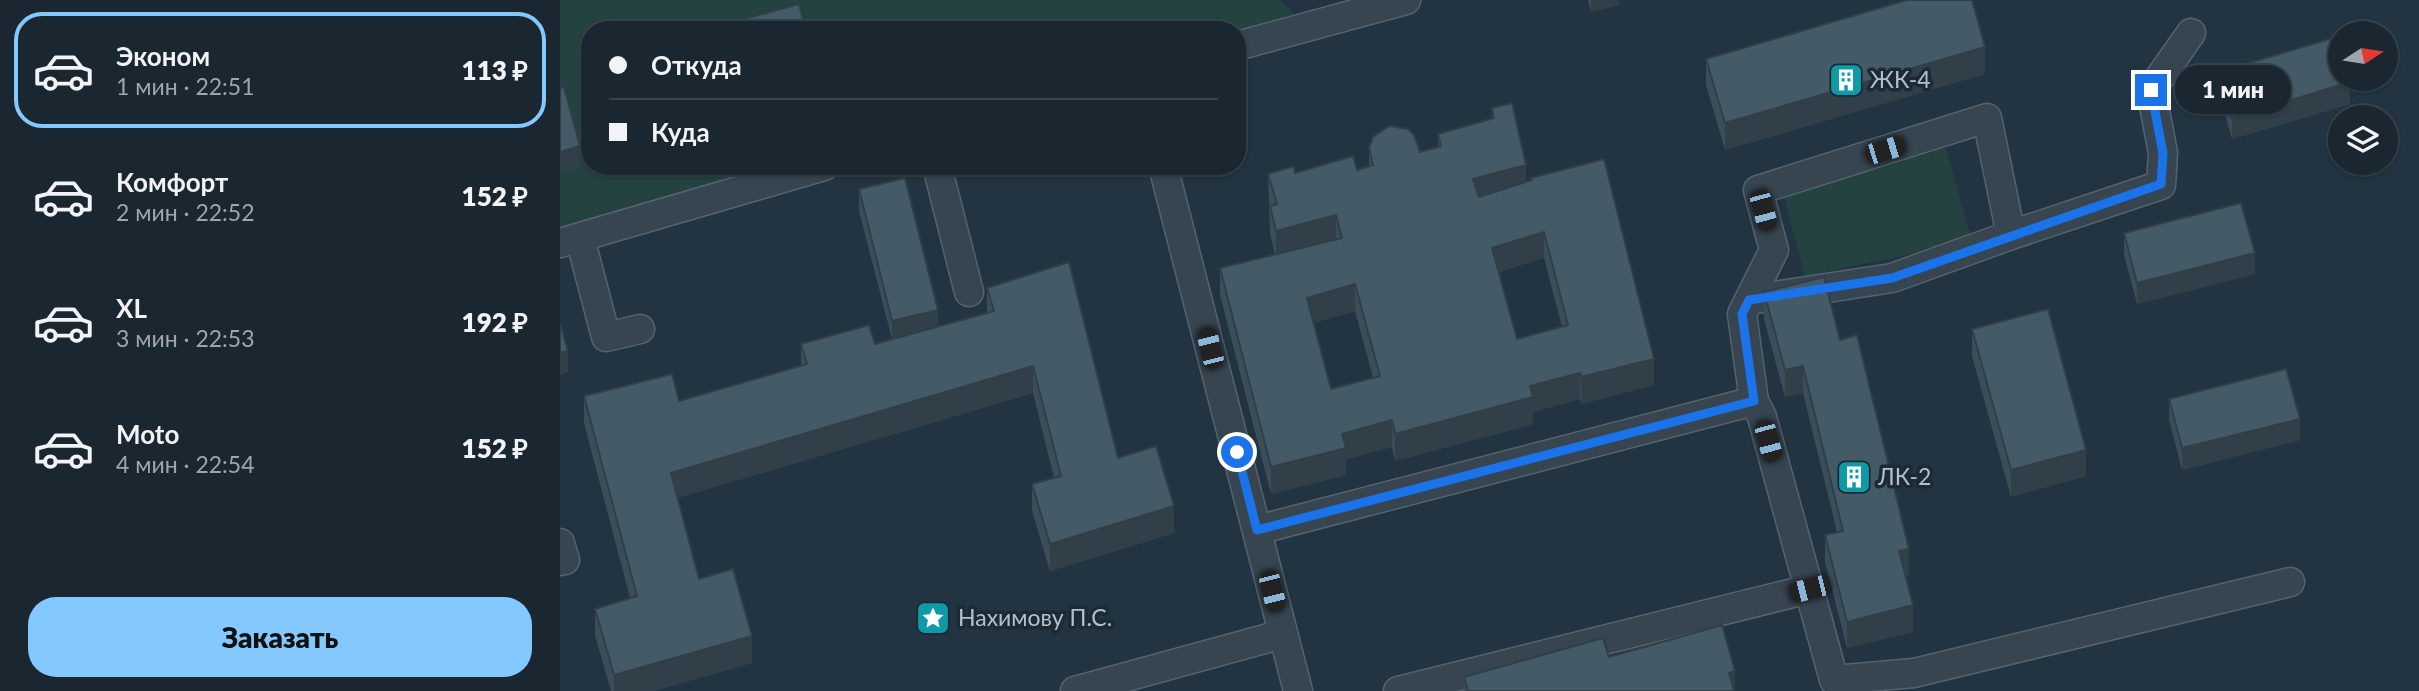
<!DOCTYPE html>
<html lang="ru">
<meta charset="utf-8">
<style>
body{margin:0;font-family:Lato,sans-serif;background:#27333d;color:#f1f3f6;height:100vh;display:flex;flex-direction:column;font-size:26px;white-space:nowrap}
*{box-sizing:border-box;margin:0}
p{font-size:23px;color:#9fa5ab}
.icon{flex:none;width:38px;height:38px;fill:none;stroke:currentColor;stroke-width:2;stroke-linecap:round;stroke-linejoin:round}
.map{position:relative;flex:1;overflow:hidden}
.panel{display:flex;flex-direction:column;background:#1a2731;width:560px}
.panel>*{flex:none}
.top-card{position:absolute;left:21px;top:21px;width:665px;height:154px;border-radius:28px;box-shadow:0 2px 5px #0004,0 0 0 2px #38444d;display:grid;align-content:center;height:154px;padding:0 28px;background:#1a2731}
.needle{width:46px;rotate:78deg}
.tools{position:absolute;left:1768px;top:21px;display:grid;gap:14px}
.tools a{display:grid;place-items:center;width:70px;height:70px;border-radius:50%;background:#1a2731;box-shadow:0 2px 5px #0004,0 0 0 2px #38444d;font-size:35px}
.end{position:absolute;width:32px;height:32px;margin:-16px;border:9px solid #1a73e8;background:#fff;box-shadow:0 0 0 4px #fff}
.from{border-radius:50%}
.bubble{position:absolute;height:49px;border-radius:24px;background:#1a2731;box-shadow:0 2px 5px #0004,0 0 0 2px #38444d;font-size:23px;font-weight:800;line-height:49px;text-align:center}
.car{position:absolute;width:21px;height:42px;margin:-21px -10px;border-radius:9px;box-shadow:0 0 5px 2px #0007;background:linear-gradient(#222 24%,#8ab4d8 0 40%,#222 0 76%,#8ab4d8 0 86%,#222 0)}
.top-card b{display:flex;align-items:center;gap:24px;height:66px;font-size:26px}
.top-card b+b{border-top:2px solid #38444d}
.top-card i{width:18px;height:18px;background:#f1f3f6}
ul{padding:12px 0 0;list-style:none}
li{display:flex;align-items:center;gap:21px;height:116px;margin:0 14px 10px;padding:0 14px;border:4px solid transparent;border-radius:28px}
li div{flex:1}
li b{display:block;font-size:26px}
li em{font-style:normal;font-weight:800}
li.current{border-color:#83c8ff}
li>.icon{width:63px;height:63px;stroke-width:1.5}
.primary-button{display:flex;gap:14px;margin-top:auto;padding:14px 28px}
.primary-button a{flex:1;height:80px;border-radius:28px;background:#83c8ff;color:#111;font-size:28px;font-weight:800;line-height:80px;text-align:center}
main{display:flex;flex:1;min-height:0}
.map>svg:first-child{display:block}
</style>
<main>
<section class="panel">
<ul>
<li class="current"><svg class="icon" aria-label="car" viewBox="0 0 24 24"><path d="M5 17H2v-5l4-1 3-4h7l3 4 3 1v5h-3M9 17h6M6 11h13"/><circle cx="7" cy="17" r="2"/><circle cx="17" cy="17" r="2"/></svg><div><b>Эконом</b><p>1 мин · 22:51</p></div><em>113 ₽</em></li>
<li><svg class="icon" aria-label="car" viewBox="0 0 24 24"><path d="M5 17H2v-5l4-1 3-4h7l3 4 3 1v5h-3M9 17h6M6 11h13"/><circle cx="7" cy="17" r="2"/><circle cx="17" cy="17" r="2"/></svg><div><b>Комфорт</b><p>2 мин · 22:52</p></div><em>152 ₽</em></li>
<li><svg class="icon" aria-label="car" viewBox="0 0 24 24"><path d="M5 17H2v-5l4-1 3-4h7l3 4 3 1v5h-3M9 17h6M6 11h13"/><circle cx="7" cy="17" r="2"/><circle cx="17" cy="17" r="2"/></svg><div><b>XL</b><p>3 мин · 22:53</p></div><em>192 ₽</em></li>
<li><svg class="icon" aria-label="car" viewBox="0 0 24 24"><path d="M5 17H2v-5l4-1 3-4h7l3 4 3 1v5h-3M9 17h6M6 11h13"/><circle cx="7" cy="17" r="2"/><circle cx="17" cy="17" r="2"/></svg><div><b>Moto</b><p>4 мин · 22:54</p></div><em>152 ₽</em></li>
</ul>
<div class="primary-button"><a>Заказать</a></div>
</section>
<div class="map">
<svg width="1859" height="691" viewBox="0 0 1859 691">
<rect width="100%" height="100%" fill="#223441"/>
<path fill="#244240" d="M0,0H721L734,14L677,31L30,30V166H221L54,216L0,228Z
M1386,148L1410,235L1348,255L1245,276L1224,197Z"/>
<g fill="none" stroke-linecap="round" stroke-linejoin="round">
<g stroke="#54636e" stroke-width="31">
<path id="minor" d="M677,46L846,0
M377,166L409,292
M603,166L738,691
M1451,235L1601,185L1603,153L1591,90L1631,33
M20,238L46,337L80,329
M0,243L264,166
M1194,401L1202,417L1274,680L1354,673L1730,582
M697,530L1194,401L1182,314L1214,250L1198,190L1427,118L1451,235L1332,278L1189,300
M0,543L5,560L0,561
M515,691L723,634
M838,691L1249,589"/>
</g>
<use href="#minor" stroke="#364550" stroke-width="28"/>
</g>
<path fill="#3b4d59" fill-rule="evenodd" d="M1028,0H1059V5L1031,12Z
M1146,59L1425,74L1165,150L1146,85Z
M1659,72L1790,104L1672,139L1659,94Z
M932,108L966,182L1094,385L1021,404L1020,399L973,412V424L835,461L832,447L786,459V475L711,494L660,295V268L715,255L710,233L708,174L797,170L809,166V148L860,152L878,147V134L932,118ZM984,258L1002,327L957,339L939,272ZM795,311L813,378L771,389L753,323Z
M299,189L378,326L427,313V288L558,458L614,533L490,571L472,511V484L494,478L473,393L117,498L139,579L192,663L93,691H51L35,635V609L70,598L24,423V396L119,401L241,366V344H315L332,339L299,211Z
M1564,233L1695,274L1577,304L1564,255Z
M1204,292L1280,340L1349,576L1345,577L1353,632L1287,648L1265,562V535L1277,532L1243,393L1225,397L1204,319Z
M1412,329L1526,476L1451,497L1412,356Z
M1609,399L1740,440L1622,470L1609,420Z
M1049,657L1175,691H904V677Z"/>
<path fill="#303f48" d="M1031,0H1059V5L1031,12Z
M1425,47V74L1165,150V123Z
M1790,82V104L1672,139V118Z
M20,146V168L0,173V152Z
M966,165V191L913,206V179Z
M776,215V242L716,258V231Z
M984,232V258L932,274V248Z
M1695,253V274L1577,304V283Z
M795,284V311L747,325V298Z
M378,310V331L332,343V321Z
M8,351V372L0,375V353Z
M1094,359V385L1021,404V377Z
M473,366V393L111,500V473Z
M1243,366V393L1225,397V370Z
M1020,373V399L973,412V424L835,461V434L970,386Z
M1740,419V440L1622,470V448Z
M832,420V447L786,459V475L711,494V467L782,434Z
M1526,450V476L1451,497V470Z
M614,506V533L490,571V544Z
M1349,549V576L1339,578V551Z
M1353,605V632L1287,648V622Z
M192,636V663L93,691H54V675Z
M1175,671V691H1169V673Z"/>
<path fill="#455a67" stroke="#303f48" stroke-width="2" fill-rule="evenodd" d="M1347,0H1412L1425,47L1165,123L1146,59Z
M239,4L246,30H144Z
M1776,37L1780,49V79H1789L1790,82L1672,118L1659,72Z
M4,87L20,146L0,152V88Z
M952,103L966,165L913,179L919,197L972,180L971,178L1044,159L1094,359L1021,377L1020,373L970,386L973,397L835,434L832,420L782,434L786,448L711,467L660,268L782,238L776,215L716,231L710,206L717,204L708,174L734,166L735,173L793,156L797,170L813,165L809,148L813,137L829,126L848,129L854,135L860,152L881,146L878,134L934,118L932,108ZM984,232L1008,325L957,339L932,248ZM795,284L820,376L771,389L747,298Z
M345,178L378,310L332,321L299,189Z
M1681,203L1695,253L1577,283L1564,233Z
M509,262L558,458L596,446L614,506L490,544L472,484L501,476L473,366L111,473L139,579L173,569L192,636L54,675L35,609L77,596L24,396L112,374L119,401L247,364L241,344L309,325L315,344L434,311L427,288Z
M1264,277L1280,340L1297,335L1349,549L1339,551L1353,605L1287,622L1265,535L1283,531L1243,366L1225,370L1204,292Z
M1488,309L1526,450L1451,470L1412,329Z
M0,323L8,351L0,353Z
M1726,369L1740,419L1622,448L1609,399Z
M1162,625L1175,671L1169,673L1174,691H908L904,677L1043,638L1049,657Z"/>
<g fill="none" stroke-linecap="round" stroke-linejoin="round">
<path stroke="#1a73e8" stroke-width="9" d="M677,452L697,530L1194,401L1182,314L1189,300L1332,278L1601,184L1603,153L1591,90"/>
</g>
<defs>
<g id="building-square" transform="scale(1.75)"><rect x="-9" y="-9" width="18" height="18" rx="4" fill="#0f9aa8" stroke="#1b2a35"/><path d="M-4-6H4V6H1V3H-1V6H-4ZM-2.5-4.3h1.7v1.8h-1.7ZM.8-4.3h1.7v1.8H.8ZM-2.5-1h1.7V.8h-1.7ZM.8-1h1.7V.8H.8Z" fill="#fff"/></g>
<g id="sight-square" transform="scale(1.75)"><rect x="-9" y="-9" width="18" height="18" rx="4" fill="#0f9aa8" stroke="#1b2a35"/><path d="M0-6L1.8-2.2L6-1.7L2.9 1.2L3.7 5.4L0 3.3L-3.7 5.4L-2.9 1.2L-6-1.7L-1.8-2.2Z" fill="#fff"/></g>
</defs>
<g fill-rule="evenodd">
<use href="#building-square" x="1286" y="80"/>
<use href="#building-square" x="1294" y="477"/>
<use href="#sight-square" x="373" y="618"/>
</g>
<g text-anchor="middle" stroke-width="7" stroke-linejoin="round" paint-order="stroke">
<g font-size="23" fill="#b2c0cb" stroke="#1b2a35" text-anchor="start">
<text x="1310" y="88">ЖК-4</text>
<text x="1318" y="485">ЛК-2</text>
<text x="398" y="626">Нахимову П.С.</text>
</g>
</g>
</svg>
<div class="tools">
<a><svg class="needle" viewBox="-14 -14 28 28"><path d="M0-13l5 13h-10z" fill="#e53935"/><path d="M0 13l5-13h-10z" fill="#9fa5ab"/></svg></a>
<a><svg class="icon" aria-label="layers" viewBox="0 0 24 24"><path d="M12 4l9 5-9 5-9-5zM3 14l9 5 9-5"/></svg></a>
</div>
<i class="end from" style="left:677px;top:452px"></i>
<i class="end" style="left:1591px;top:90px"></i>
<div class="bubble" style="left:1615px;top:65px;width:116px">1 мин</div>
<i class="car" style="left:1325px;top:150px;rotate:73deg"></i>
<i class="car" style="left:1203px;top:210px;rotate:165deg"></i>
<i class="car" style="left:650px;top:348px;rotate:346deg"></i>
<i class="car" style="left:1208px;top:441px;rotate:165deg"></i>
<i class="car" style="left:1249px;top:589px;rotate:256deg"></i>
<i class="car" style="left:712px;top:591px;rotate:166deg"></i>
<div class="top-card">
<b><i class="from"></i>Откуда</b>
<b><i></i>Куда</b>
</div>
</div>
</main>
